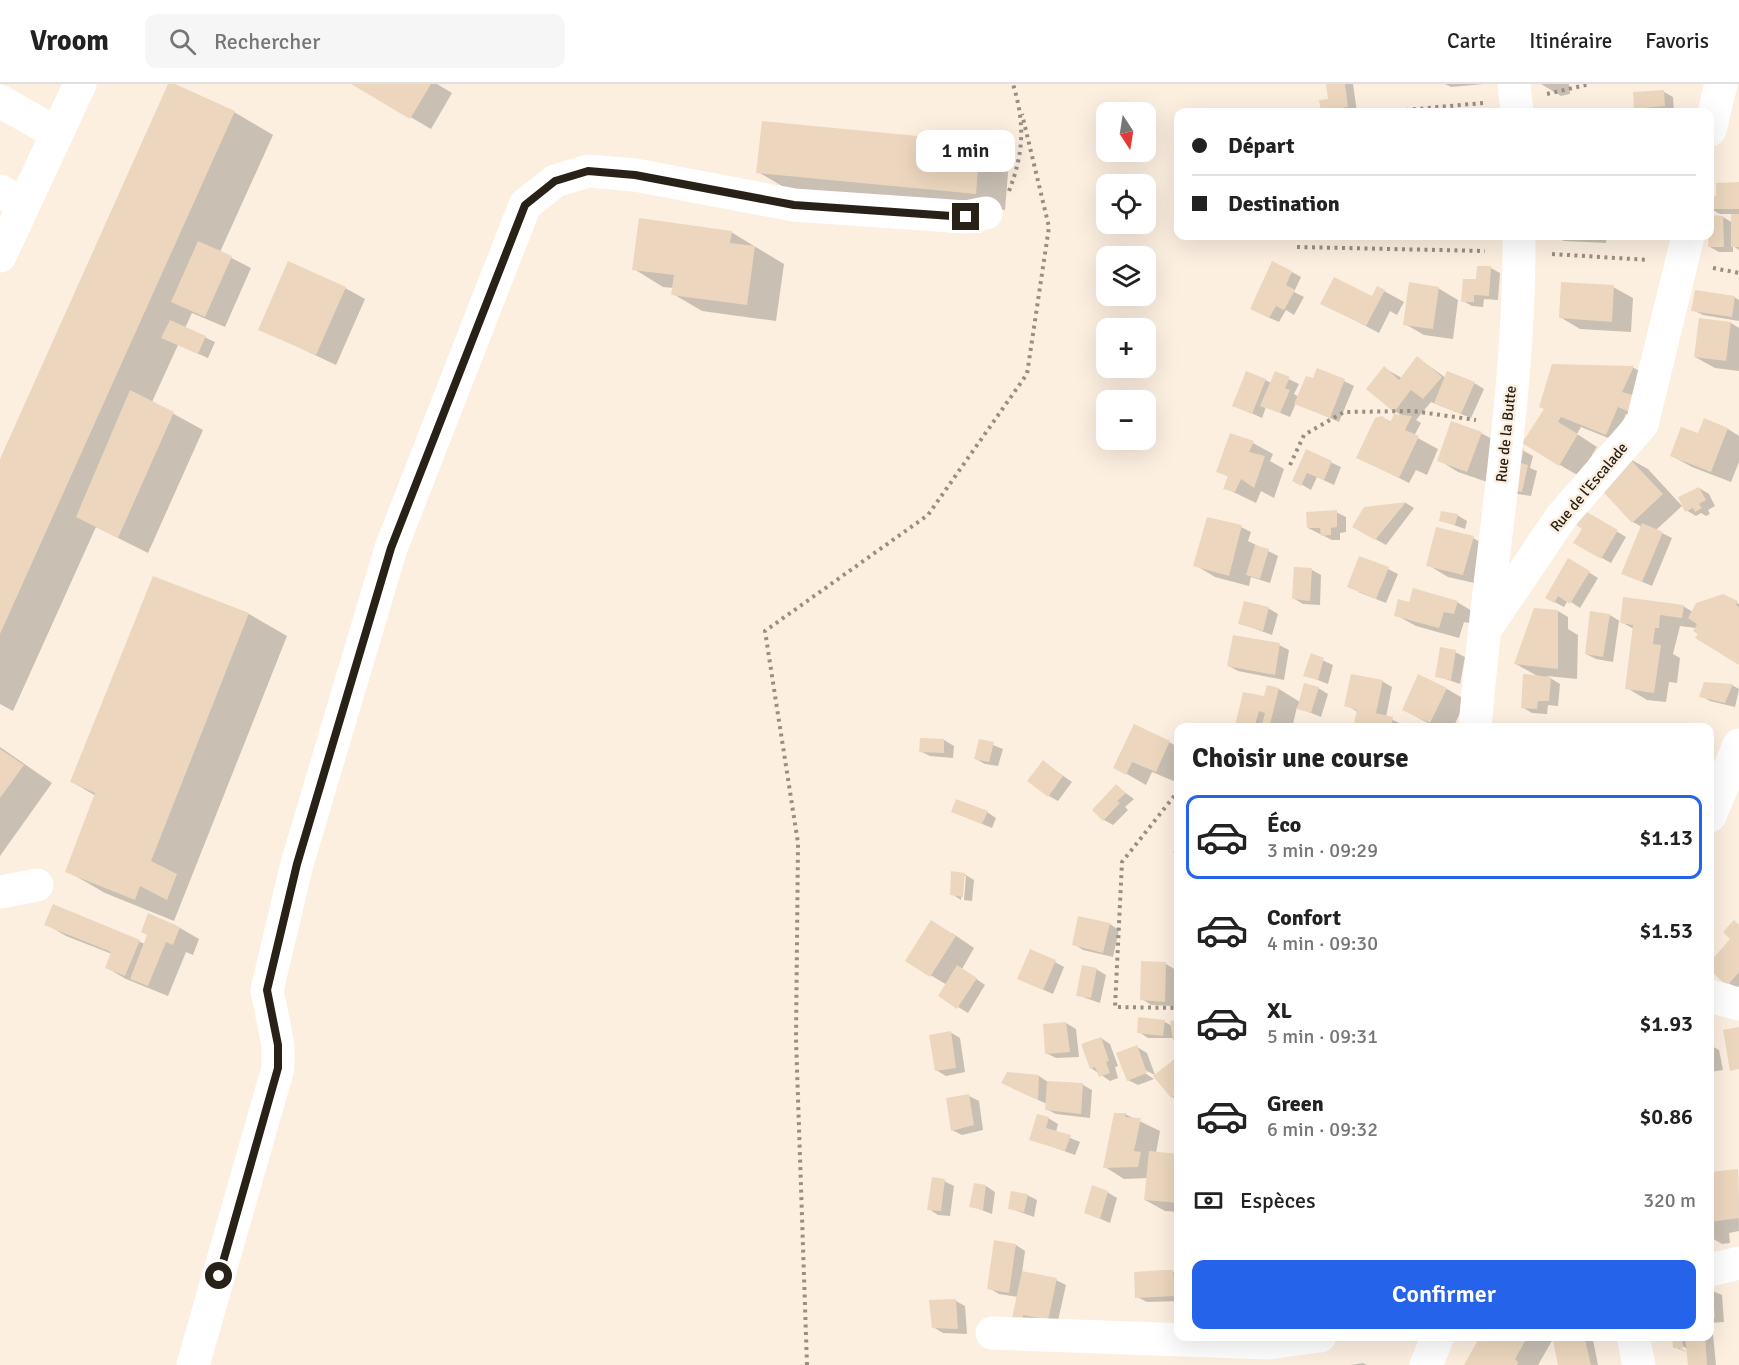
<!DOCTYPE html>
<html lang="fr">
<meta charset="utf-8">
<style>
body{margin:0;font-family:Signika,sans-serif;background:#f6f6f6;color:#222;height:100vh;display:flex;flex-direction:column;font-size:22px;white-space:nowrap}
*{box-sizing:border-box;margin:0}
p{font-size:20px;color:#767676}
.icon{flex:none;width:33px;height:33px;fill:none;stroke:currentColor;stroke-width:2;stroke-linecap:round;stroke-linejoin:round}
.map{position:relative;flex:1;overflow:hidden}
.drawer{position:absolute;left:1174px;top:639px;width:540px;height:618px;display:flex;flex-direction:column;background:#fff;border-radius:12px;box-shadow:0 6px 24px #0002}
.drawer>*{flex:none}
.hud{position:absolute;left:1174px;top:24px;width:540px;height:132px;border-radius:12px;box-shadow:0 6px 24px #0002;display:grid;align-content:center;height:132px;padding:0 18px;background:#fff}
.needle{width:39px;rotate:168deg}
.controls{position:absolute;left:1096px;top:18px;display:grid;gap:12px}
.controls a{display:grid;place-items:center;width:60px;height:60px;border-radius:12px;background:#fff;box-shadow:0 6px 24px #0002;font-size:30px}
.end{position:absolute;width:27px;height:27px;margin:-14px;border:8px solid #282117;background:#fff;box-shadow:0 0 0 3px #fff}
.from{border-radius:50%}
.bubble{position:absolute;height:42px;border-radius:12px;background:#fff;box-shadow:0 6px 24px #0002;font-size:20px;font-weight:600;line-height:42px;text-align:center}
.hud b{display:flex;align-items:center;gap:21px;height:57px;font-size:22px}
.hud b+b{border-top:2px solid #e0e0e0}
.hud i{width:15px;height:15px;background:#222}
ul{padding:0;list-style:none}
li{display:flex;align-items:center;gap:18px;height:84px;margin:0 12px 9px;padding:0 6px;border:3px solid transparent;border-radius:12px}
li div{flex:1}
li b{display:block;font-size:22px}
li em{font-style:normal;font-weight:600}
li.active{border-color:#2563eb}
li>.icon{width:54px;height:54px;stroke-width:1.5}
h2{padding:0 18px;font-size:27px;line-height:72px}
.pay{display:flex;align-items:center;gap:15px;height:66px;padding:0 18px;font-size:22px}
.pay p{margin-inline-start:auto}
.action{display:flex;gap:12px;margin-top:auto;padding:12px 18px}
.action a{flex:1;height:69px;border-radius:12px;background:#2563eb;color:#fff;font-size:24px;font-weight:600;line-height:69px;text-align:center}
header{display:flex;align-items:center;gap:36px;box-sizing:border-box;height:84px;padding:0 30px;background:#fff;border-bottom:2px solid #e0e0e0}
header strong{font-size:28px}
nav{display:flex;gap:33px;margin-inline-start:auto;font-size:21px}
.search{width:420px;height:54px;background:#f6f6f6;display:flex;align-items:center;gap:15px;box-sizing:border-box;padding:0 21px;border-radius:12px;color:#767676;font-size:22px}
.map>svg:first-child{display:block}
</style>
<header>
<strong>Vroom</strong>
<div class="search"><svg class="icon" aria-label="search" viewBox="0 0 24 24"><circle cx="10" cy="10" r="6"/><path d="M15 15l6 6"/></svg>Rechercher</div>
<nav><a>Carte</a><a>Itinéraire</a><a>Favoris</a></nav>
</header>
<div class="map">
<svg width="1739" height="1281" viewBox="0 0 1739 1281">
<rect width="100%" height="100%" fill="#fcefe0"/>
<path fill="#0003" fill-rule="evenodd" d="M170,0L234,28L273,51L220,168L251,184L225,243L192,229L185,244L215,258L208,274L178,261L152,318L203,346L148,469L96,443L13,627L0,620V378Z
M354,0H437L452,9L431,45Z
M1327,0H1353L1357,28H1327L1322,26L1329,16Z
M1445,0H1484L1451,3Z
M1541,0H1569L1570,10L1561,12Z
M1664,8L1673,13L1674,27L1643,28L1635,24Z
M979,60L1009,77L1005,126L787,105L758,88Z
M1739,100V166L1733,162V168H1719L1710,163L1723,133L1733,139V130H1720L1711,125L1717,114Z
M731,148L784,180L776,237L702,227L673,210L674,204L663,203L634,185Z
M1555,152H1607L1606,159L1564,157Z
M1478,184H1491L1500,189L1498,216L1484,215L1483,223L1472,222L1463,217L1477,196Z
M1292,188L1301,193L1294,208L1304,213L1294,231L1286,226L1279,238L1261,230Z
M1613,203L1633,214L1631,248L1580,245L1560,233Z
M345,204L365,215L336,281L260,245Z
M1438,204L1458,216L1453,255L1424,251L1405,240Z
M1384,207L1404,218L1397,231L1390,227L1379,249L1322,219L1372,214Z
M1734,213L1739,216V237L1703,231L1693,226Z
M1701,236L1731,239L1739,244V287L1715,284L1695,273Z
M1418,274L1446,294L1474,299L1484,305L1471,334L1431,318L1416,336L1421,339L1414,352L1438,365L1427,391L1416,386L1409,399L1358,373L1382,333L1392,339L1405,333L1394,327L1384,284L1402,294Z
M1553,281L1634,284L1653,295L1654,340L1626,330L1622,339L1626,361L1581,343L1577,350L1597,363L1579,392L1560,381Z
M1276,289L1299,300L1294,310L1299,313L1314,296L1344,297L1354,302L1339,338L1296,319L1290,333L1266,323L1262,334L1234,321L1265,296L1271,299Z
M1728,345L1739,352V378L1731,398L1692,383L1672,372Z
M1481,349L1501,360L1487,398L1458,388L1439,376Z
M1253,359L1273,370L1270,377L1284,385L1274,414L1261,407L1256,419L1225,404L1229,393L1218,387Z
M1517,363L1533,372L1530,384L1537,387L1531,412L1518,410L1509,405Z
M1306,367L1341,383L1334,401L1317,393L1311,406L1294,396Z
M1628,374L1648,385L1682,422L1656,446L1672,454L1652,502L1633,494L1642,443L1633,438Z
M1699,404L1709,410L1715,422L1708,426L1710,430L1706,432L1701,429L1696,432L1686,426Z
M1406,419L1414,424L1386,461L1354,443L1365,424Z
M1336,428L1346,433V448L1340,449V456H1332L1308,444Z
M1586,429L1626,453L1611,479L1575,459L1584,445Z
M1457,431L1467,437L1465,445L1440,436Z
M1241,443L1251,448L1248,457L1278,472L1270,499L1251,493L1249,502L1215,493L1195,481Z
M1473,454L1493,465L1483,501L1448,493L1428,481Z
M1569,476L1598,494L1580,524L1568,516L1564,523L1547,514Z
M1295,485L1312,486L1321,491L1320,521L1303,520L1293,514Z
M1388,485L1398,490L1386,519L1358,508Z
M154,494L249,530L287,552L174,837L105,809L67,787L96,712L72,698Z
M1723,511L1739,520V579L1700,550L1696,544L1680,542L1673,570L1680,574L1677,599L1669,598L1666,618L1647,616L1627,604L1634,545L1619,537L1613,578L1596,575L1586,570L1610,531L1621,538L1683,522L1693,528Z
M1457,518L1477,530L1474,540L1464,538L1459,554L1416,542L1396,531L1410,520Z
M1268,524L1278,530L1272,551L1239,539Z
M1558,527L1568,533V545L1578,551L1577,595L1547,592L1560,600L1558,622L1548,621L1547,630L1532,629L1522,623L1539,593L1516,580Z
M1279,561L1289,566L1284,596L1238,587L1229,582Z
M1455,568L1465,573L1460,600L1437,592Z
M1311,571L1333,581L1328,600L1305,591Z
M1382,597L1392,603L1386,633L1402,640V644H1354L1358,628L1346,621Z
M1732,601L1739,605L1735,623L1710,617L1701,612Z
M1318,604L1328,610L1321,633L1297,623L1292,644L1236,641L1265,614L1279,605L1300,618Z
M1447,605L1466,616L1453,644H1437L1404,626Z
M1135,642L1179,663V693L1176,698L1152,688L1146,701L1115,683Z
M944,656L954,662L953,674L930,672L920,667Z
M980,656L1003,665L998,682L985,680L976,675Z
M0,663L52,699L0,772Z
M1043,678L1072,698L1058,717L1049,712Z
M1116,702L1134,715L1125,723L1128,726L1113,741L1104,736Z
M953,728H987L996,734L992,744Z
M1179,762V774L1173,768Z
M952,788L964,790L974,796L972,817L964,816L966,792H963L961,816L952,810Z
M54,822L145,860L180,844L199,855L193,871L186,868L168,912L126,895L107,884L112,870L66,852L46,840Z
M1734,838L1739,841V907L1710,884V880L1732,855Z
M1110,840L1119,846L1113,873L1083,866L1074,860Z
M952,849L974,864L962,885L985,901L968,929L940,912L947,901L907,877Z
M1179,875V914L1175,911L1174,922L1151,921L1142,915L1166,880L1176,886Z
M1055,878L1064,883L1053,910L1019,895Z
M1096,885L1106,891L1100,919L1077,911Z
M1179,937V958L1173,954H1148L1139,948L1165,938L1172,942Z
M1066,939L1076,945L1079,973L1056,974L1046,969Z
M950,948L960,954L965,988L946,992L936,986Z
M1101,954L1110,960L1118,982L1115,983L1118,994L1110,997L1091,984Z
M1710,961L1719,966L1723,986L1710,988Z
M1137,963L1147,969L1155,991L1141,984L1140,986L1154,995L1138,1001L1128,996Z
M1177,975L1179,976V1017L1172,1013Z
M1039,992L1048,998L1083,1001L1092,1006L1090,1034L1056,1030L1046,1025L1047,1020L1012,1004Z
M969,1012L979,1017L983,1046L962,1051L952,1046Z
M1125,1030L1160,1047L1156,1069L1179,1071V1128L1165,1127L1145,1116L1148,1094L1124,1095L1105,1083Z
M1048,1034L1058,1040L1056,1048L1080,1058L1075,1071L1031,1055Z
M1738,1087L1739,1147L1729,1149L1730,1159L1722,1160L1710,1153V1090Z
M944,1097L954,1102L950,1132L938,1131L929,1125Z
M986,1102L995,1108L992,1130L971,1122Z
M1107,1108L1117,1114L1110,1139L1085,1128Z
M1027,1111L1037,1116L1034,1133L1009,1124Z
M1016,1161L1025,1167L1022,1189L1056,1196L1066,1201L1057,1241L1022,1243L1018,1213L999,1210L989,1204Z
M1172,1187L1179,1191V1217L1147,1218L1137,1213Z
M1710,1206L1722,1211L1724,1238L1710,1239Z
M956,1217L965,1222L967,1250L943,1249L933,1243Z
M1710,1248L1713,1250L1716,1281H1689L1688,1269L1675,1263L1674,1255L1670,1252H1710ZM1677,1259L1688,1265V1269L1676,1262Z
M1478,1252H1548L1553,1255L1538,1281H1465L1481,1254Z
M1553,1252H1606L1593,1256L1598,1281H1560Z
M1363,1279L1367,1281H1351Z"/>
<path fill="#ecd7be" d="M168,0H175L235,27L0,550V375Z
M351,0H431L410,35Z
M1326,0H1345L1348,23L1321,27L1319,16L1328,15Z
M1664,6L1665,22L1634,25L1633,8Z
M762,37L980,58L976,110L756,89Z
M1739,98V125H1710V113L1716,112V99Z
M1731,130H1739V163H1731Z
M1710,131L1723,132L1724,163H1708Z
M639,134L732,147L730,159L755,162L747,221L671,211L674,191L632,186Z
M198,157L232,172L205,233L171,218Z
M288,177L346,203L316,271L258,246Z
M1272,177L1292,187L1286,201L1295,206L1284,226L1276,222L1269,234L1250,225Z
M1477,182H1491L1489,212L1474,211V218H1461L1463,195H1476Z
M1334,193L1372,212L1377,202L1385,206L1366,242L1320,220Z
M1409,198L1439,203L1433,245L1403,241Z
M1561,198L1614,201L1612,238L1559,234Z
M1695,206L1735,212L1732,233L1691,227Z
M1699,234L1731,238L1726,277L1694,273Z
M170,236L206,252L198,270L161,254Z
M1417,272L1442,293L1423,315L1411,306L1394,328L1366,305L1384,282L1399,296Z
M1552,280L1634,282L1622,308L1640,313L1634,330L1618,323L1606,351L1561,333L1558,338L1578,350L1559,382L1522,359L1544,325L1539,323Z
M1317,284L1345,295L1330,334L1294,320L1306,292L1313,294Z
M1246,287L1266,295L1252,330L1232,322Z
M1275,287L1290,293L1285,304L1290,306L1280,329L1260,322Z
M1447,287L1475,298L1461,330L1434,319Z
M130,306L174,328L118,454L76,433Z
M1394,330L1412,332L1405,346L1419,352L1399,394L1356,374L1375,334L1382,332L1390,339Z
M1704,334L1728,344L1711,388L1670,372L1681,343L1698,349Z
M1451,337L1482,348L1467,388L1437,377Z
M1230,349L1254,357L1249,368L1265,372L1254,404L1241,395L1235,408L1223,405L1228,392L1216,388Z
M1516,361L1524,365L1521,379L1528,381L1522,408L1507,405Z
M1306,365L1332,377L1324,396L1307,389L1301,402L1292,397Z
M1627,372L1663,410L1632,439L1596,400Z
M1699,403L1706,416L1699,420L1702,424L1695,428L1693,424L1685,428L1678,413Z
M1406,418L1375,456L1352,443L1364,423Z
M1337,426V443L1331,444V451L1321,452L1320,444H1307L1306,428Z
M1441,427L1458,430L1455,441L1439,437Z
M1585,427L1618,446L1601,475L1573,459L1582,445L1576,441Z
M1207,433L1242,441L1229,492L1193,482Z
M1642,439L1663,448L1642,498L1621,490Z
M1436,443L1474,452L1463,491L1426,482Z
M1255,461L1269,465L1260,495L1246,491Z
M1359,472L1389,483L1376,515L1347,503Z
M1568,474L1590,487L1570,520L1558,512L1554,519L1545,514Z
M1294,483L1312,484L1310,517L1292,515Z
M153,492L249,529L151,777L177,790L167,816L140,802L135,816L65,788L95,709L70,698Z
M1413,504L1458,517L1454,530L1444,528L1439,544L1394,532L1398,515L1409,518Z
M1723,510L1738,517L1736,521L1739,523V581L1695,554L1698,550L1693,547L1697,540L1688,534L1696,519Z
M1623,513L1684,521L1682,534L1660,531L1659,544H1655L1653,560L1661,561L1654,609L1625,605L1633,541L1620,539Z
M1244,517L1269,523L1263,547L1238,540Z
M1534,524L1558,526V585L1514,580Z
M1590,527L1610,530L1603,573L1585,570Z
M1233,551L1280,559L1275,591L1227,582Z
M1440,563L1456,566L1451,596L1435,593Z
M1311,569L1324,574L1318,596L1303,592Z
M1351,590L1383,596L1376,629L1393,633L1391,644H1353L1357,626L1344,622Z
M1418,590L1447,604L1430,639L1402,626Z
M1523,590L1551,593L1549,617H1538L1537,625L1521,624Z
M1704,598L1733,600L1725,619L1699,613Z
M1304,599L1319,603L1311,629L1297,625Z
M1267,601L1279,604L1269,644H1261L1265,629L1259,627L1255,641L1250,640L1249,644L1235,642L1243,608L1264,612Z
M1134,640L1170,657L1156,688L1132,678L1126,691L1113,684Z
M920,654L944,655V669L919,668Z
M979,655L994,658L989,678L974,675Z
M0,665L24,681L0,714Z
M1043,676L1063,692L1048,713L1027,697Z
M1116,700L1126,709L1117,717L1120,719L1103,737L1092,726Z
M956,715L988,727L982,740L951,728Z
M951,787L965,789L963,813L950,811Z
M53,820L140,856L125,892L105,884L111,868L44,841Z
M148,829L180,843L173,861L166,858L148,902L130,895L147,851L141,848Z
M1078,832L1110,839L1103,869L1072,861Z
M931,836L956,852L930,893L905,877Z
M1734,836L1739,841V888L1727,902L1710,886V878L1730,855L1723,848Z
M1030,865L1056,876L1043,906L1017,895Z
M1175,873H1179V913H1174Z
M1141,877L1166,878L1165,918L1140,916Z
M957,881L977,894L957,925L938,912Z
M1082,881L1097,884L1091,914L1076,912Z
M1138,933L1165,936L1163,952L1137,949Z
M1179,935V955L1173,956L1170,937Z
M1066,938L1070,968L1045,970L1043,940Z
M1739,943V985L1730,987L1723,946Z
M951,947L956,984L935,987L929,951Z
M1101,953L1109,977L1106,978L1110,989L1099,993L1095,983L1090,985L1081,960Z
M1137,961L1147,989L1127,997L1116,969Z
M1177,973L1179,1008L1171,1014L1153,992Z
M1007,988L1039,991L1038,1016L1001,999Z
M1047,997L1083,999L1081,1030L1045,1026Z
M969,1010L974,1041L951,1047L946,1014Z
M1114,1029H1126L1125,1033L1141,1034L1134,1067L1141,1068L1138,1083L1103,1084Z
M1037,1030L1049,1033L1046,1044L1071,1051L1065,1067L1029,1056Z
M1149,1067L1179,1070V1119L1144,1116Z
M1738,1085L1739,1134L1710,1138V1088Z
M932,1093L945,1095L941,1127L927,1126Z
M974,1099L986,1101L983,1126L969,1123Z
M1092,1101L1108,1107L1100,1135L1084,1129Z
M1011,1107L1028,1110L1024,1128L1008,1125Z
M994,1156L1016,1160L1009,1209L987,1205Z
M1164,1186H1173L1175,1212L1135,1214L1134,1188Z
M1022,1187L1057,1194L1048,1236L1023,1231L1021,1241L1011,1239Z
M1710,1204H1712L1715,1233H1710Z
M956,1215L958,1245L932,1244L929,1216Z
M1475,1252H1528L1515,1275L1518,1278L1517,1281H1464L1479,1254Z
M1552,1252H1584L1591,1281H1558Z
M1672,1252H1682L1683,1264H1673Z
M1685,1252H1705L1707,1281H1688Z"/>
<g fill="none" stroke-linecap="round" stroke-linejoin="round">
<path stroke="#988e82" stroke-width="4" stroke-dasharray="3 4.5" stroke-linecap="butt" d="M1547,10L1590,0
M1383,28L1483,19
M1009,107C1024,68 1025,40 1013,0
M1297,163L1485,167
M1552,170L1649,176
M1713,184L1739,189
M1290,381L1304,351L1344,328L1413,327L1476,336
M1508,643L1582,644
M1179,706L1122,778L1115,923L1179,924
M807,1281L796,955L798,759L765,547L928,431L1027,290L1049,143L1022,30"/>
<path stroke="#fff" stroke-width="33" d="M1514,0L1517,28
M0,17L56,49
M1710,46L1721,0
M0,107L24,120
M0,172L80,0
M1486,544L1562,432L1642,340L1688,152
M1475,644C1488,480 1520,316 1519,152
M1710,732L1739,661
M0,808L37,801
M1710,912L1739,920
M1710,1186L1739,1179
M992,1249L1268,1259L1320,1252
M1633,1252L1639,1281
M193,1281L278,984V961L267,906L297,780L391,464L525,121L555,97L588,87L635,91L794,121L966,133L986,129
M1426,1281L1438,1252"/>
</g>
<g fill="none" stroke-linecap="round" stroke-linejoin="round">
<path stroke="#282117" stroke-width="8" d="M219,1192L278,984V961L267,906L297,780L391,464L525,121L555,97L588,87L635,91L794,121L966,133"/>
</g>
<g text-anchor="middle" stroke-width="5" stroke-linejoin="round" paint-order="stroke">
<g font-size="15" fill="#282117" stroke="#fcefe0">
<text transform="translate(1506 350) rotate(-84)" y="5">Rue de la Butte</text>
<text transform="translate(1589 403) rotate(-50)" y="5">Rue de l'Escalade</text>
</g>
</g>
</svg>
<div class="controls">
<a><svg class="needle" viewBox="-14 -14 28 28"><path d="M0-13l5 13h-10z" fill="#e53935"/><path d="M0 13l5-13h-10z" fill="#767676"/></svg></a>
<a><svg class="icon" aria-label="locate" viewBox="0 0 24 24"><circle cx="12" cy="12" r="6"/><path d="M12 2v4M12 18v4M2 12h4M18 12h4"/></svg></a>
<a><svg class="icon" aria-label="layers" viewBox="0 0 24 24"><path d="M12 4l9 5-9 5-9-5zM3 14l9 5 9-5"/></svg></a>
<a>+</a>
<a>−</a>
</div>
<i class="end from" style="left:219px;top:1192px"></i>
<i class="end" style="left:966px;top:133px"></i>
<div class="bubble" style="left:916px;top:46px;width:99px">1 min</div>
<div class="hud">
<b><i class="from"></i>Départ</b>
<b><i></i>Destination</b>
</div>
<section class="drawer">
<h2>Choisir une course</h2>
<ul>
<li class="active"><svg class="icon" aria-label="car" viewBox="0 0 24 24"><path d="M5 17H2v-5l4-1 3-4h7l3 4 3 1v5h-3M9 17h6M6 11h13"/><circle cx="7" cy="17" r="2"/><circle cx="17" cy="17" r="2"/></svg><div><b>Éco</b><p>3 min · 09:29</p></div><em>$1.13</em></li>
<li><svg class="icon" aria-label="car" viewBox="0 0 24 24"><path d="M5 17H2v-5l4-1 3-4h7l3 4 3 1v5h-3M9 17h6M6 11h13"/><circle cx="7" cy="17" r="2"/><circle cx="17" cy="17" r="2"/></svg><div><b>Confort</b><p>4 min · 09:30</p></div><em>$1.53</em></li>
<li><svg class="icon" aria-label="car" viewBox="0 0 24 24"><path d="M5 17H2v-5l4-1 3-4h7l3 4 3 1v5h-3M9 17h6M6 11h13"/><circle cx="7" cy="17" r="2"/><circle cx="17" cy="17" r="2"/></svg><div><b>XL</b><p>5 min · 09:31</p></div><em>$1.93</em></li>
<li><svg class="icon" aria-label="car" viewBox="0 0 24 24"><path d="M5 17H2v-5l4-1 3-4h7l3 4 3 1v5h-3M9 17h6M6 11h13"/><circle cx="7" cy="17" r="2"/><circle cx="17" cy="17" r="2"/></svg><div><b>Green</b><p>6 min · 09:32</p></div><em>$0.86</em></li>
</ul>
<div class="pay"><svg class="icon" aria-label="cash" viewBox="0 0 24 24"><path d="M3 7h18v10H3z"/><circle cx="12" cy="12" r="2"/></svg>Espèces<p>320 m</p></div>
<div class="action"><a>Confirmer</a></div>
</section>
</div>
